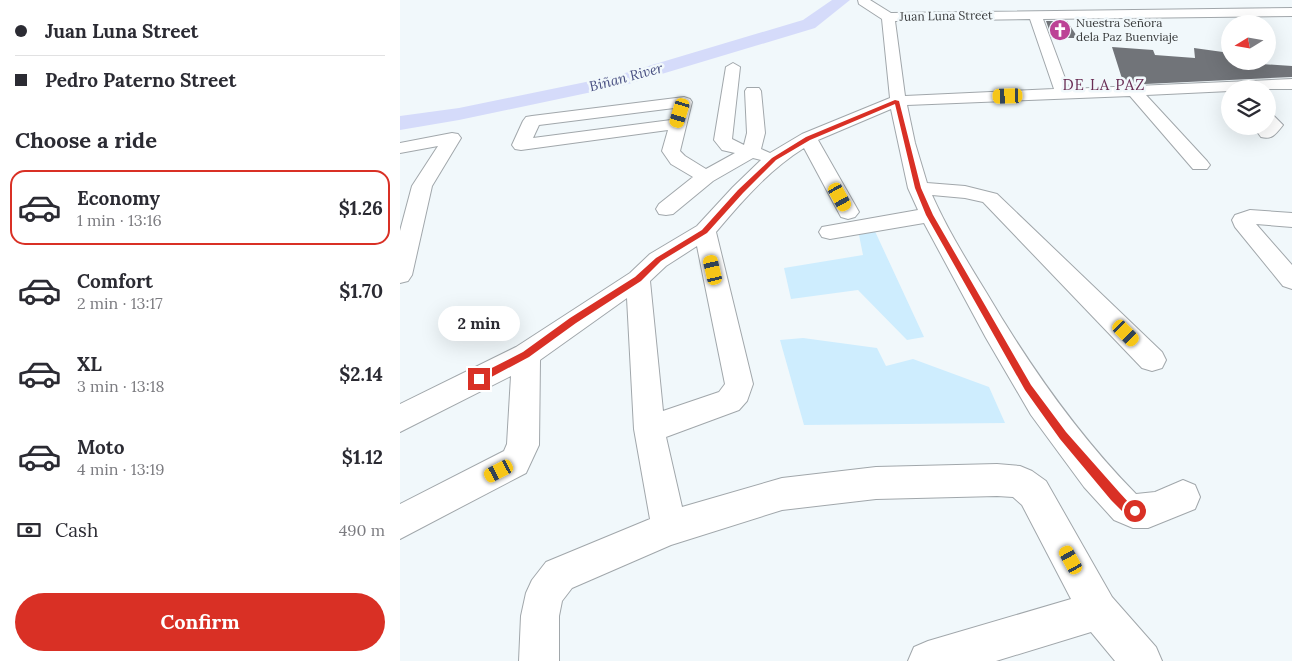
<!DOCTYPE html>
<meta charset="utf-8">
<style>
body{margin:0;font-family:Lora,serif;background:#f2f2f3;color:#2b2b33;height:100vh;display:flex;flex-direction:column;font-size:19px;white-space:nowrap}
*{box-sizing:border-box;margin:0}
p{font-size:16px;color:#7c7c81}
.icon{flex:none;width:28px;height:28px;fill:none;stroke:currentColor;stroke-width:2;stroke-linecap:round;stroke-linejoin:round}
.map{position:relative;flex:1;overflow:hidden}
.details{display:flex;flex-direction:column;background:#fff;width:400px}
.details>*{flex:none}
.guide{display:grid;align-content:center;height:110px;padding:0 15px;background:#fff}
.needle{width:32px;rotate:259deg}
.controls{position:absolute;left:821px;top:15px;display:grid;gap:10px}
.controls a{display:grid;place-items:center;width:55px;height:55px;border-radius:50%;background:#fff;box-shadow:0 5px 20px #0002;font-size:25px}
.end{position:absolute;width:22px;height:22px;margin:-11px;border:6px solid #d93025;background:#fff;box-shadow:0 0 0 2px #fff}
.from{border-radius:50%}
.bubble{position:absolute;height:35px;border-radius:18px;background:#fff;box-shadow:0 5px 20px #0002;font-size:16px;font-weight:800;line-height:35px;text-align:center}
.car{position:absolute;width:15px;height:30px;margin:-15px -8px;border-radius:6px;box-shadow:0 0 4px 1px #0007;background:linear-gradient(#f5c518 24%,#345 0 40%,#f5c518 0 76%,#345 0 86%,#f5c518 0)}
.guide b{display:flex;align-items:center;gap:18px;height:48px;font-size:19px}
.guide b+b{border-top:1px solid #e1e1e2}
.guide i{width:12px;height:12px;background:#2b2b33}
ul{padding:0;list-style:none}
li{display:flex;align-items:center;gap:15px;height:75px;margin:0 10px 8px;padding:0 5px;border:2px solid transparent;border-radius:15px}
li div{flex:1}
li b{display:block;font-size:19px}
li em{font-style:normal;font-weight:800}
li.on{border-color:#d93025}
li>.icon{width:45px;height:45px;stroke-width:1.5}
h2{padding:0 15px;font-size:22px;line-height:60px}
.pay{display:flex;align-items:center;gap:12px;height:55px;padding:0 15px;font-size:19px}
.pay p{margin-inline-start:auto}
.cta{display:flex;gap:10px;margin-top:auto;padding:10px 15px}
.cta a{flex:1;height:58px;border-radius:30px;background:#d93025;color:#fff;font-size:20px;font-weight:800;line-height:58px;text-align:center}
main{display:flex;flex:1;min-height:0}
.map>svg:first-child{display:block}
</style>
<main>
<section class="details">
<div class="guide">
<b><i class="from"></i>Juan Luna Street</b>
<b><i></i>Pedro Paterno Street</b>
</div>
<h2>Choose a ride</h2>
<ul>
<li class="on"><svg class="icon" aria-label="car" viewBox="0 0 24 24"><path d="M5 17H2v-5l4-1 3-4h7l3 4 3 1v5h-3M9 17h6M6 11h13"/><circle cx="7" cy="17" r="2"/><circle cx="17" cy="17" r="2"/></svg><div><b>Economy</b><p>1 min · 13:16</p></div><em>$1.26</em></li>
<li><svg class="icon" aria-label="car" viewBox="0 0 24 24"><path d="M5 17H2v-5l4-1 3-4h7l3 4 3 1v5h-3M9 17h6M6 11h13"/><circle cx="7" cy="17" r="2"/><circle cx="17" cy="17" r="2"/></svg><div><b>Comfort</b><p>2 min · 13:17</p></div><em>$1.70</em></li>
<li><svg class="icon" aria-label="car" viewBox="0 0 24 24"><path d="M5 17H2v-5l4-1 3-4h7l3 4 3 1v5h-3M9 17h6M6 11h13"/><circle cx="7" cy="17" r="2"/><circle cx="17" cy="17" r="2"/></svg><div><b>XL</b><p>3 min · 13:18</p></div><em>$2.14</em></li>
<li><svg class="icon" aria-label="car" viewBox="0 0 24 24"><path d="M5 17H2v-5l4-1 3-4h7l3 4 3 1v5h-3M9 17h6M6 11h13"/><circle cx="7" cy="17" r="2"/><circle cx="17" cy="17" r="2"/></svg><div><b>Moto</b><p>4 min · 13:19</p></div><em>$1.12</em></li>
</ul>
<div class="pay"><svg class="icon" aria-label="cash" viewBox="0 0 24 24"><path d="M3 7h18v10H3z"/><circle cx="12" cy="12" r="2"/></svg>Cash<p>490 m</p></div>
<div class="cta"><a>Confirm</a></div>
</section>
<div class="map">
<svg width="892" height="661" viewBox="0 0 892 661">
<rect width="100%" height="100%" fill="#f1f8fb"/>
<path fill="#ceedfe" d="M473,227L524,337L507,340L458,290L391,299L384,268L463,255L458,230Z
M403,338L477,348L486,366L513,359L589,387L605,423L404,425L380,340Z"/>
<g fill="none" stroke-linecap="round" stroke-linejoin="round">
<path fill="#d5dbfa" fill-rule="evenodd" d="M432,0H450L415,28L225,85L59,120L0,130V116L59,108L215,76L403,20Z"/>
</g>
<path fill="#717479" d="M646,21H667L678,38H652Z
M712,47L753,50L755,55L795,58L794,48L830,53V62L892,66V77L724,85Z"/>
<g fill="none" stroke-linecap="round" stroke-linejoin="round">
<g stroke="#a1a7ab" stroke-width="2">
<path id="minor" d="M458,0H470L491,13L892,8V16L643,19L669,89L892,79V89H830V91L746,95L807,161L810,165L807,169H793L730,96L507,105L515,143L527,183L565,186L597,194L762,352L766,360L762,368L752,371L742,368L583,202L565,198L532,195C547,229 567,261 586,292C629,365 676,433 736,494L755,492L783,480L795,485L800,497L795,509L748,528H733L714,520L684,487L631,415L586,338L524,223L430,239L422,237L419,232L422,227L518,210L508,188L491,109L418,140L459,212L455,217L448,219L441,217L404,148C369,170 343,200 316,232L353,384L347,401L339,410L266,437L282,507L382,478L476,467L597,464L620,466L632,471L646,481L712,597L756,647L762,661H715L691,632L596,661H508L514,647L528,641L671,599L622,505L613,497L597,496L476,499L382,510L271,545L172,588L162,601L159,616V661H119L121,616L126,593L132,580L146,562L250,519L234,429L227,298L140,360L139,445L126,473L0,539V504L104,451L107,444L111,376L0,432V404L116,347L230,273L250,254L297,226L333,187L361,160L353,158L313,181L273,214L266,215L259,214L256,209L259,204L293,177L271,164L262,151L268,130L121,150L115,149L112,145L123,121L126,117L132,116L284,97L290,99L292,102L280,151L285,156L306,169L335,153L322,150L314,140L326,67L333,63L340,67L332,139L344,145L347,133L345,91L347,88H359L361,91L365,133L361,149L370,153L402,134L490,98L482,19L459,4ZM630,19L654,89L505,96L495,21ZM274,108L271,120L133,138L139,125ZM297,246L325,384L319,392L263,411L250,281L266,266Z
M868,115L874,116L883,125C876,134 872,140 861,137L858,133L863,126H868Z
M52,133L58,134L61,138L32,186L12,275L8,281L0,283V231L12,186L38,146L0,153V143Z
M850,210L892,213V227L856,224L892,265V289L883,286L835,227L832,220L835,215Z"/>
</g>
<use href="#minor" fill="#fff" fill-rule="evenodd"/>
</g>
<path fill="#d93025" d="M495,100L499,101L521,188L533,215L631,385L666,432L719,492L730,504L739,508V515L735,517L723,512L711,500L660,439L625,390L526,215L515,188L495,104L410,140L376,160L343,193L307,233L261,261L241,281L176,323L129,357L82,382H76V376L123,352L170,318L235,277L256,258L302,230L338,190L372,158L406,137Z"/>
<defs>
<g id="church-disc" transform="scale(1.125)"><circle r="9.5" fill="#bc4396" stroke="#f1f8fb"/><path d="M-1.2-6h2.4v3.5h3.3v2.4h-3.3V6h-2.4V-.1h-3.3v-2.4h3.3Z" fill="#fff"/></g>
</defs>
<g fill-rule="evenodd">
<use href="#church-disc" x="660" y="30"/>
</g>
<g text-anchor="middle" stroke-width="5" stroke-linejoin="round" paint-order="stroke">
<g font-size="12" fill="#393b3c" stroke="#f1f8fb">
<text transform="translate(546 16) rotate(-1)" y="4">Juan Luna Street</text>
</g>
<g font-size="12" fill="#393b3c" stroke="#f1f8fb" text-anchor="start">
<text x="676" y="27">Nuestra Señora<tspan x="676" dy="14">dela Paz Buenviaje</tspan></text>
</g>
<g font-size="14" font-style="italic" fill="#474e80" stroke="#f1f8fb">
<text transform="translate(226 77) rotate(-15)" y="5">Biñan River</text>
</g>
<g font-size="15" letter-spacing="1" fill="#692d54" stroke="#f1f8fb">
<text x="704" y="90">DE LA PAZ</text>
</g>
</g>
</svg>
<div class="controls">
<a><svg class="needle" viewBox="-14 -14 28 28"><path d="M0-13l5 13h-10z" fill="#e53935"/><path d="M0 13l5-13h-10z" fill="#7c7c81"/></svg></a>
<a><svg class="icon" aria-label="layers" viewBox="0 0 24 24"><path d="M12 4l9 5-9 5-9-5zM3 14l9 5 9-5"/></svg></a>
</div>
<i class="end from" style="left:735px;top:511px"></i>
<i class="end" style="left:79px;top:379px"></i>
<div class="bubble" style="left:38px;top:306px;width:82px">2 min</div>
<i class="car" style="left:608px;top:96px;rotate:268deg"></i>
<i class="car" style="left:280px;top:113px;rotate:197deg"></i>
<i class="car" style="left:440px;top:197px;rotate:151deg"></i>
<i class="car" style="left:313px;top:270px;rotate:347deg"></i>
<i class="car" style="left:726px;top:333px;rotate:135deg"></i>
<i class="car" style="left:99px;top:471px;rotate:243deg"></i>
<i class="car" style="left:671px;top:560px;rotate:331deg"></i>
</div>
</main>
